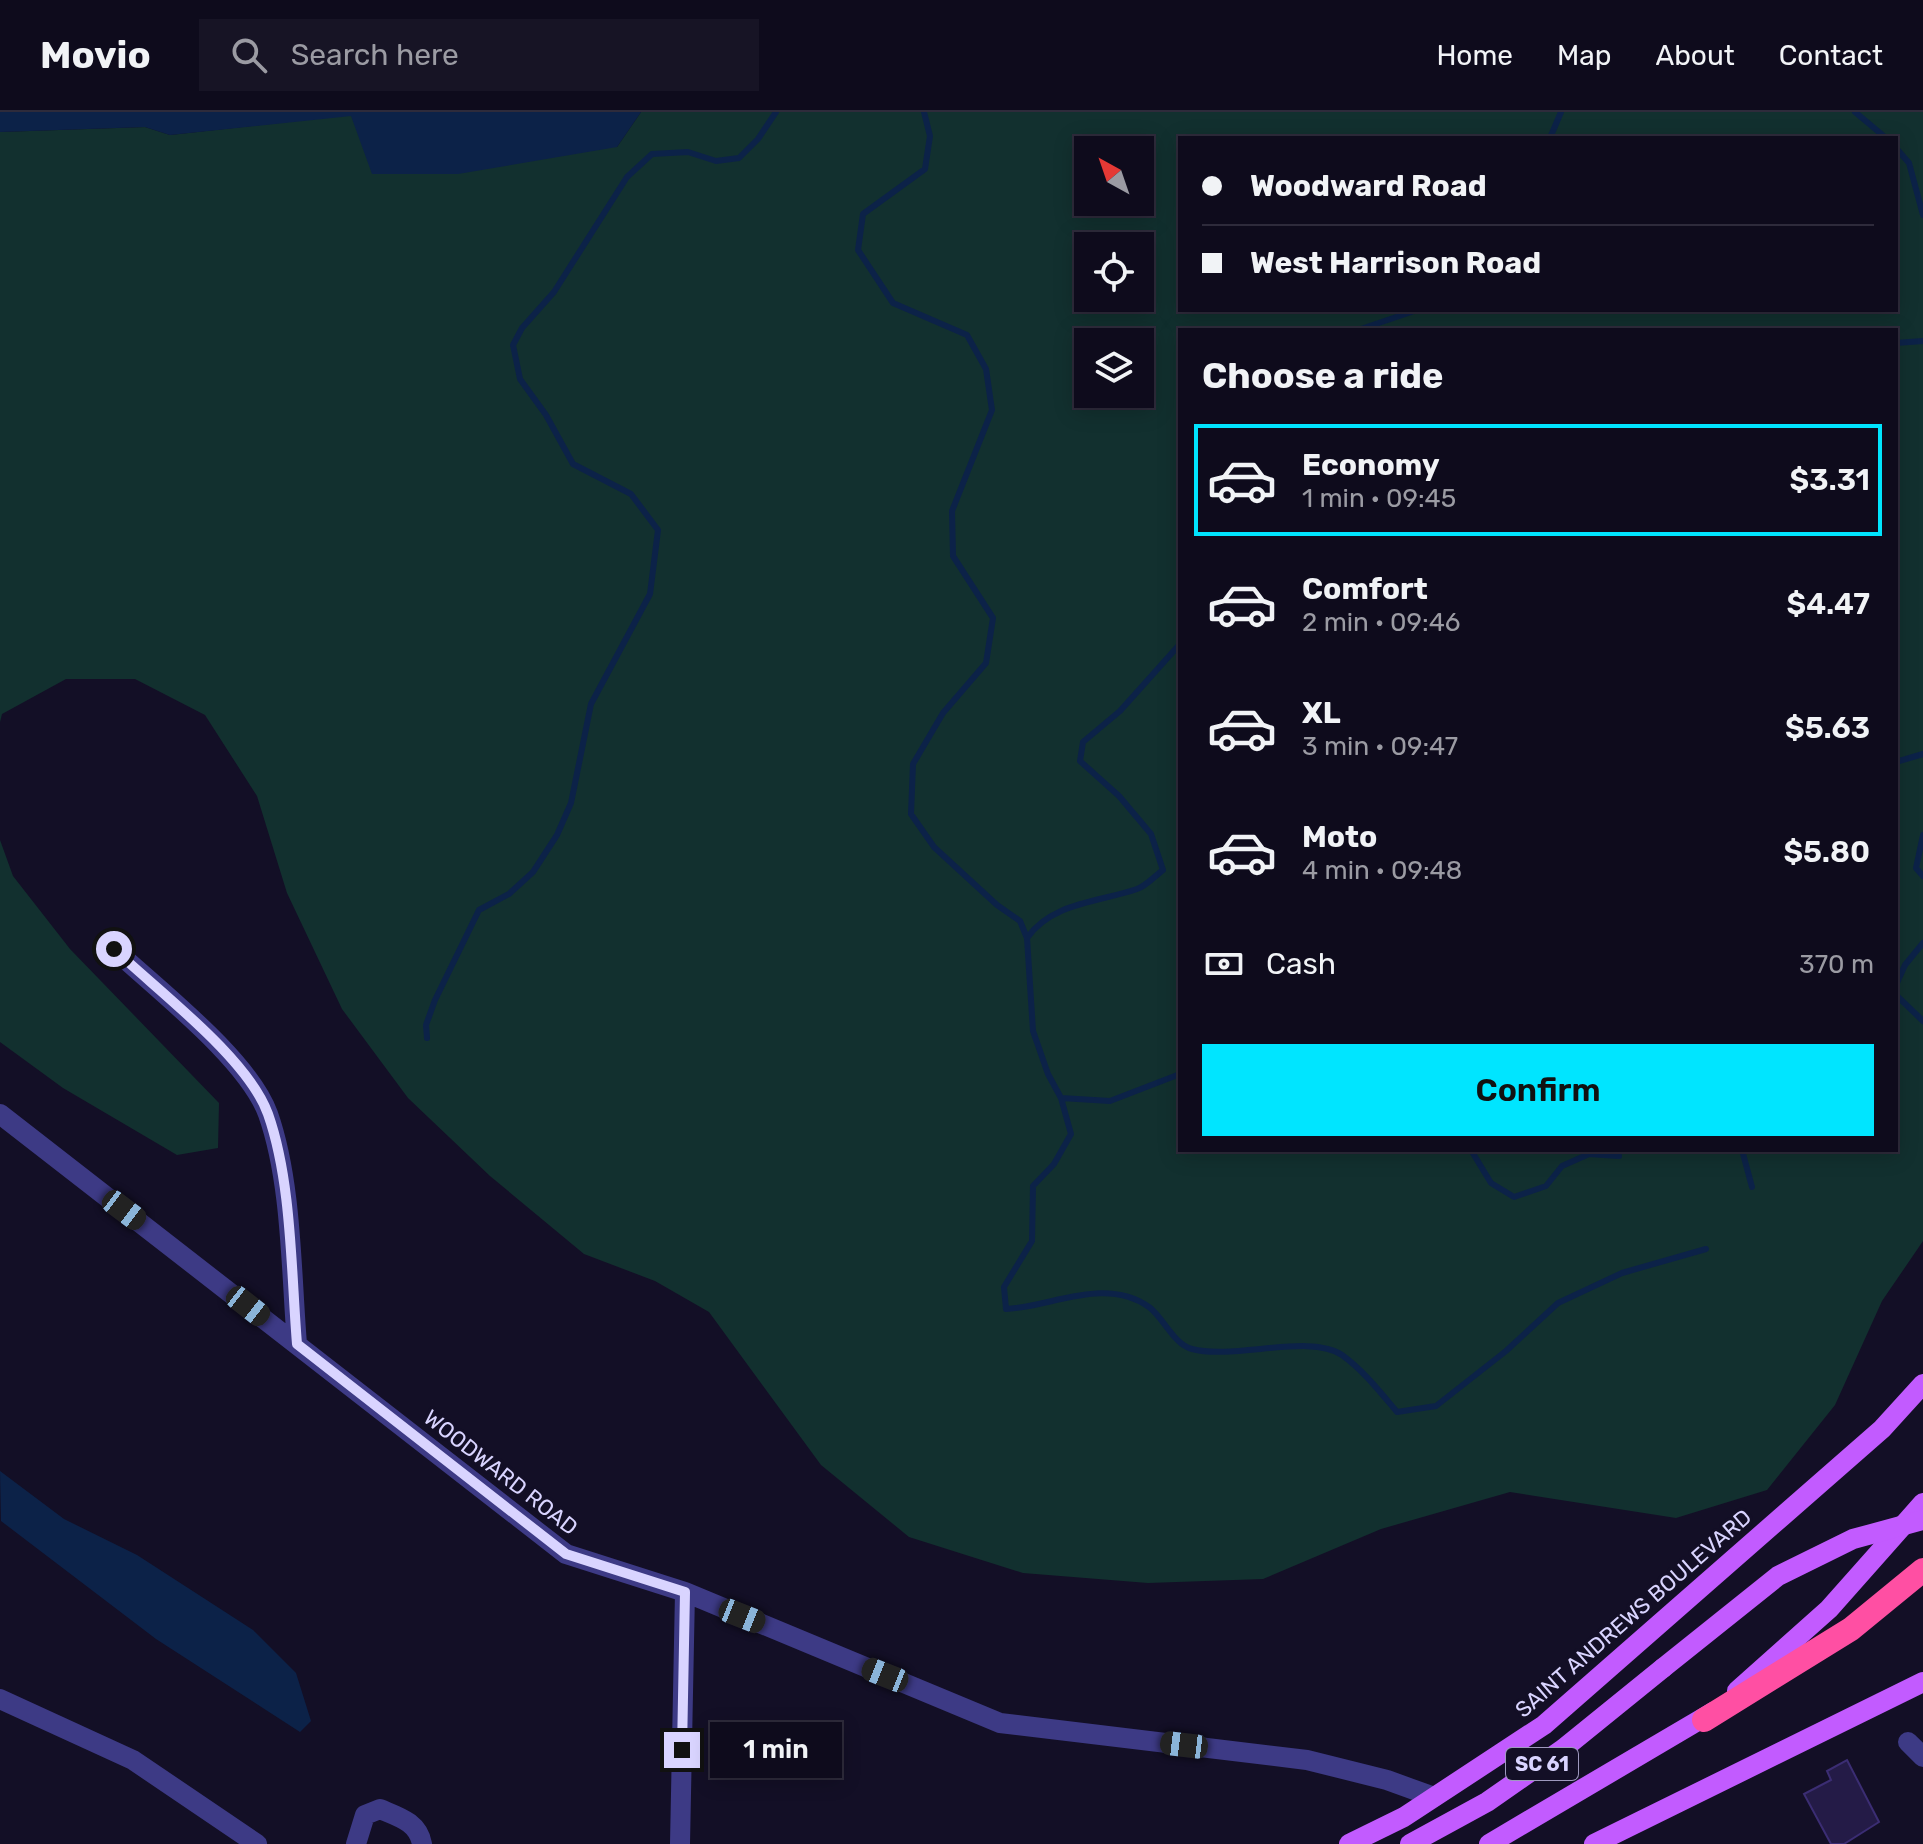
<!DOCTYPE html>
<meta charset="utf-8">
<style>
body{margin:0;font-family:Rubik,sans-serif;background:#171425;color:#f1f3f6;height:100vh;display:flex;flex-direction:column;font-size:30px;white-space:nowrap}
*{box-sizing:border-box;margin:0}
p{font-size:26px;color:#9b9ba3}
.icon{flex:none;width:44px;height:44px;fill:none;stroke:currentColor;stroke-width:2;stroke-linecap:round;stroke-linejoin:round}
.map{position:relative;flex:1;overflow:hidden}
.side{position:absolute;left:1178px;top:216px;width:720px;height:824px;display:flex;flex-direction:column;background:#0e0b1c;border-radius:0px;box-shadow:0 4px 20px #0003,0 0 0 2px #2e2b3b}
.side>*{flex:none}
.banner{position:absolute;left:1178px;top:24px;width:720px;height:176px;border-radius:0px;box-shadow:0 4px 20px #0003,0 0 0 2px #2e2b3b;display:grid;align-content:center;height:176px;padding:0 24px;background:#0e0b1c}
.needle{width:52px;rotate:320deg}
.fabs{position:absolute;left:1074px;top:24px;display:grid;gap:16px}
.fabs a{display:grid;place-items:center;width:80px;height:80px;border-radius:0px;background:#0e0b1c;box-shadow:0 4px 20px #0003,0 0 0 2px #2e2b3b;font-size:40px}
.end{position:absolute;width:36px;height:36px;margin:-18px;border:10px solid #d9d4ff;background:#111;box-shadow:0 0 0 4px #111}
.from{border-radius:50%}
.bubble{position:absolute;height:56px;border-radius:0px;background:#0e0b1c;box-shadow:0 4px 20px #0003,0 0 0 2px #2e2b3b;font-size:26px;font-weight:600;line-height:56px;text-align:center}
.car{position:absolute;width:24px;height:48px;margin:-24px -12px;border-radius:10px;box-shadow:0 0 6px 2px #0007;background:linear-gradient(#222 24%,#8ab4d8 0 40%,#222 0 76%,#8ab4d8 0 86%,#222 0)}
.banner b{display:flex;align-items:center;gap:28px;height:76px;font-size:30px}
.banner b+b{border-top:2px solid #2e2b3b}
.banner i{width:20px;height:20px;background:#f1f3f6}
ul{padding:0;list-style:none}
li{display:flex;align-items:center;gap:24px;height:112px;margin:0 16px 12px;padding:0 8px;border:4px solid transparent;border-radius:0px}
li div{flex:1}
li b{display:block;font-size:30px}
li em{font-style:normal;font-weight:600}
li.on{border-color:#00e5ff}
li>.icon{width:72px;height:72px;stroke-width:1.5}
h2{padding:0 24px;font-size:36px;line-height:96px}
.pay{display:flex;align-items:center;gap:20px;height:88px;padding:0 24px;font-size:30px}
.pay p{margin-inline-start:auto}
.action{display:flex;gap:16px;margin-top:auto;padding:16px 24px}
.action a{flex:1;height:92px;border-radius:0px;background:#00e5ff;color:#111;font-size:32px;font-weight:600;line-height:92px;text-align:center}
header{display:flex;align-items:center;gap:48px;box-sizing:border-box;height:112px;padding:0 40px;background:#0e0b1c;border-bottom:2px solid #2e2b3b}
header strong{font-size:38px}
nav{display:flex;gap:44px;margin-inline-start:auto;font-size:28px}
.search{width:560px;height:72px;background:#171425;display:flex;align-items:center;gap:20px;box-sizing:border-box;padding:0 28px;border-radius:0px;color:#9b9ba3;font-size:30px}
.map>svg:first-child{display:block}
</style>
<header>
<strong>Movio</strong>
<div class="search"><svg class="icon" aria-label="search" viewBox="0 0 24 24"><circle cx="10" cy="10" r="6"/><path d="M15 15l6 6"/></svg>Search here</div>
<nav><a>Home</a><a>Map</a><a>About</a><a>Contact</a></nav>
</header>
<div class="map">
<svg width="1923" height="1732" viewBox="0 0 1923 1732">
<rect width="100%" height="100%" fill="#130f26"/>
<path fill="#12302f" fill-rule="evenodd" d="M641,0H1923V1129L1882,1189L1835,1293L1767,1378L1676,1406L1510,1380L1381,1417L1263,1467L1148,1471L1023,1461L909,1425L821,1353L709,1200L655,1169L584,1142L490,1064L408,986L342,897L287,781L257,684L205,603L135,567H66L2,602L0,610V20L145,15L170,23L351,3L617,35ZM1180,26H1896V198H1180ZM1088,38H1140V90H1088ZM1088,134H1140V186H1088ZM1180,218H1896V1038H1180ZM1088,230H1140V282H1088Z
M0,728L13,764L70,837L219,991L218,1036L177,1043L63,976L0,930Z"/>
<path fill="#0c2248" d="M0,0H641L617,35L458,62H372L351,4L170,23L145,15L0,20Z
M0,1359L64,1407L137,1443L253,1518L296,1561L311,1609L300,1620L156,1527L1,1409Z"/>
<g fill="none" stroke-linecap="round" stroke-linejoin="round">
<path stroke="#0c2248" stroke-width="6" d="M924,0L930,24L925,57L863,102L858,138L893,191L967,223L986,257L992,298L952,399L953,444L993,506L986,551L943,601L913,652L911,702L934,735L997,793L1020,809L1027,826L1033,919L1048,962L1061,986L1071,1022L1054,1052L1033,1074L1032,1129L1004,1175L1006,1197C1051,1195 1105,1164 1149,1195C1163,1205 1174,1233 1192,1237C1234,1248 1311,1221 1342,1243C1363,1258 1381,1281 1397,1300L1436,1294L1506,1239L1558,1191L1622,1161L1706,1137
M1855,0L1886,26
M1550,26L1561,0
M1896,36L1909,51L1923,103
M1358,218L1417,198
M1896,231L1923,229
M1896,650L1923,642
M1923,723L1916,756L1923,764
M1027,826C1052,790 1100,790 1137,777C1146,774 1155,764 1163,758L1151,722L1119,684L1080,649L1083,630L1120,599L1180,532
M1896,873L1905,853L1923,831
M1896,883L1923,909
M427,926L426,913L435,888L479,798L509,782L533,760L557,723L571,691L591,592L650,482L658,418L631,382L573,352L546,303L520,267L513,233L522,216L554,180L627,65L652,42L688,40L716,49L739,46L758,27L776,0
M1061,986L1110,989L1180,962
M1471,1038L1491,1071L1514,1085L1546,1074L1562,1054L1589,1042L1619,1044
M1742,1038L1752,1075"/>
</g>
<path fill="#241b47" stroke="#3b2d73" stroke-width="2" d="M1847,1648L1879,1710L1844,1732H1831L1804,1682L1831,1668L1827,1659Z"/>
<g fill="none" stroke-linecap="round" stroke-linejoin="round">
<path stroke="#3d3a85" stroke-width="20" d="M114,837C158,878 248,947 268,1002C292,1070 291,1160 297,1232
M0,1002L566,1442L685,1480L1000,1611L1307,1648L1387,1668L1434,1685
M0,1587L133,1648L257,1732
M1908,1630L1923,1645
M356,1732L365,1703L380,1697C399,1705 418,1710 422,1732
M680,1732L685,1480"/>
<path stroke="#c25bff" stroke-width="20" d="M1737,1579L1829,1497L1923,1391
M1349,1732L1404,1705L1544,1613L1882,1317L1923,1272
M1410,1732L1487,1690L1563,1637L1663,1556
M1489,1732L1713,1600
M1594,1732L1923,1570"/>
<path stroke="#ff4fa3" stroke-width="24" d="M1704,1608L1851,1517L1923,1458"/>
<path stroke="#c25bff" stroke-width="20" d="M1663,1556L1778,1464L1853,1427L1923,1408"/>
</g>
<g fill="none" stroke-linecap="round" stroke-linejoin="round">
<path stroke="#d9d4ff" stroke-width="10" d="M114,837C158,879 248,946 268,1002C292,1070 291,1160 297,1232L566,1442L685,1480L682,1638"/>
</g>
<g text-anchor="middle" stroke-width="6" stroke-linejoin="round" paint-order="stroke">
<rect fill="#130f26" stroke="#9e99be" stroke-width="2" x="1506" y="1636" width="72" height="32" rx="6"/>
<g font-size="20" font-weight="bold" fill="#d9d4ff">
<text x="1542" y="1659">SC 61</text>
</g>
<g font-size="22" fill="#d9d4ff" stroke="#130f26">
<text transform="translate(501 1360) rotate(38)" y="8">WOODWARD ROAD</text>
<text transform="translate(1633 1501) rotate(-41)" y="8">SAINT ANDREWS BOULEVARD</text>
</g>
</g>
</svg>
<div class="fabs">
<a><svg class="needle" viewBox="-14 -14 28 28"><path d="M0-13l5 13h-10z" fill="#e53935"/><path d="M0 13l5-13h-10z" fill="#9b9ba3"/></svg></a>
<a><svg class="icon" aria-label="locate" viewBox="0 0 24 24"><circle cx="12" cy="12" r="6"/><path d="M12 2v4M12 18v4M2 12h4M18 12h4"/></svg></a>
<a><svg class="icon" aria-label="layers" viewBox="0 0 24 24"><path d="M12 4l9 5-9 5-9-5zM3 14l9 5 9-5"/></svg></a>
</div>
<i class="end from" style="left:114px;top:837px"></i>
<i class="end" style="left:682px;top:1638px"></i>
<div class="bubble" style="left:710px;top:1610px;width:132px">1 min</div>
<i class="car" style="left:124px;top:1098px;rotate:127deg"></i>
<i class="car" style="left:248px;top:1194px;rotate:128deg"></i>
<i class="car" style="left:742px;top:1504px;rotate:112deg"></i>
<i class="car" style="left:885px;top:1563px;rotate:292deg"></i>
<i class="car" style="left:1184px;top:1633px;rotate:277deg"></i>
<div class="banner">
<b><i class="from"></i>Woodward Road</b>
<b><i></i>West Harrison Road</b>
</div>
<section class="side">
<h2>Choose a ride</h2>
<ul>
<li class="on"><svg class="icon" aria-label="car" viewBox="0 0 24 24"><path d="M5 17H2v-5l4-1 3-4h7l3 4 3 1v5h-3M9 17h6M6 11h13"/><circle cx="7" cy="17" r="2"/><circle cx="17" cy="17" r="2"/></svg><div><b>Economy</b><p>1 min · 09:45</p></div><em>$3.31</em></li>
<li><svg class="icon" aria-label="car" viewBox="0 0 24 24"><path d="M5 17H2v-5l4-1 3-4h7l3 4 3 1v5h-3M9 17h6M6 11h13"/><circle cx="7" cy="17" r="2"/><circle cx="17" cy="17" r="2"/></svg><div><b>Comfort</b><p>2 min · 09:46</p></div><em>$4.47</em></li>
<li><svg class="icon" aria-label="car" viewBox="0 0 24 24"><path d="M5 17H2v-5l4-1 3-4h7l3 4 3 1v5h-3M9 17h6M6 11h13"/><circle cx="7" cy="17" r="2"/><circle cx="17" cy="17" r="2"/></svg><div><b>XL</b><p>3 min · 09:47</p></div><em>$5.63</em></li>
<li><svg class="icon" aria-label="car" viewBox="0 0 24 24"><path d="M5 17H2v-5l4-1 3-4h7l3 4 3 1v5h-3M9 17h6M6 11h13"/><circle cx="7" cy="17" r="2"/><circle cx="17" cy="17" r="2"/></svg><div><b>Moto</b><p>4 min · 09:48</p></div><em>$5.80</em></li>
</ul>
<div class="pay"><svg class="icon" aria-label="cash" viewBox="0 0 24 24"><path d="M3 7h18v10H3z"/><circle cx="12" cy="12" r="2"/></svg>Cash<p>370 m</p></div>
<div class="action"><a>Confirm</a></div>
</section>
</div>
